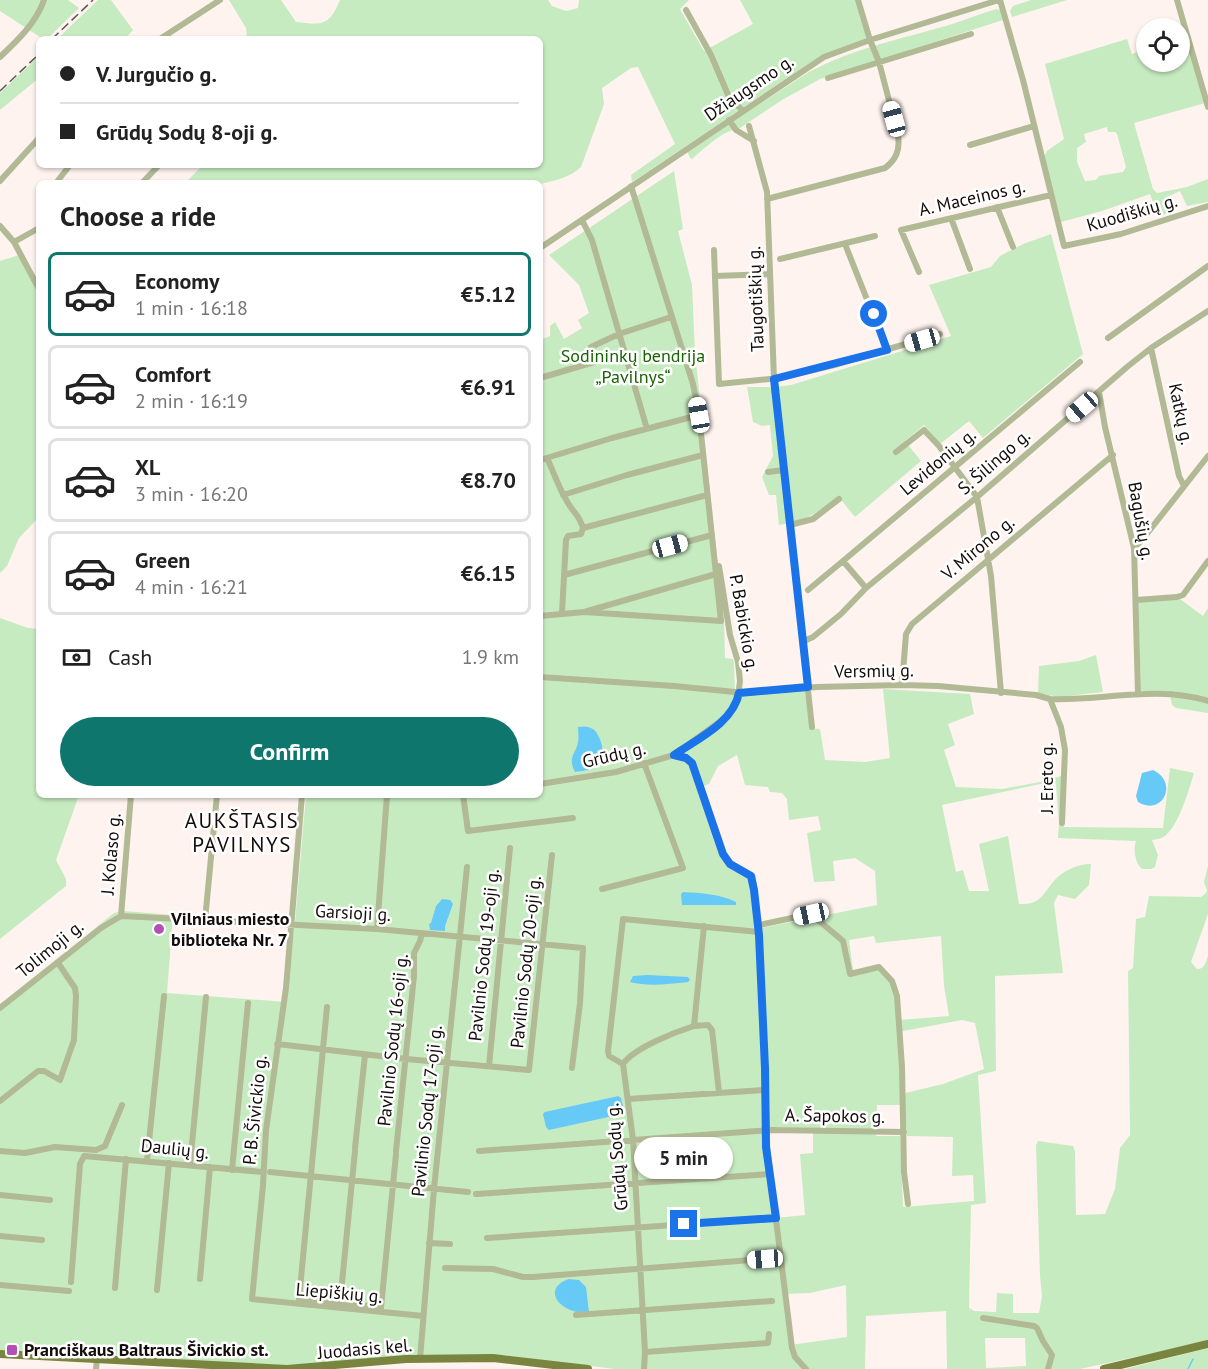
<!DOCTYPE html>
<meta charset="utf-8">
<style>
body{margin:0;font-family:"PT Sans",sans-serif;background:#f6f6f6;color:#222;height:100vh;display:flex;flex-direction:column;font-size:22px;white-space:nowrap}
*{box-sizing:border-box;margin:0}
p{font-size:20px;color:#767676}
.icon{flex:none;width:33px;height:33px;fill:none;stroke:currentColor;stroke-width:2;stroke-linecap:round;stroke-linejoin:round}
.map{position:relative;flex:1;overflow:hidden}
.panel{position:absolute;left:36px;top:180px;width:507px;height:618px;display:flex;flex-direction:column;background:#fff;border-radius:9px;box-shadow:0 2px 4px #0004}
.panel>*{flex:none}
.top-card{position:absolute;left:36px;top:36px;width:507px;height:132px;border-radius:9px;box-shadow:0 2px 4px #0004;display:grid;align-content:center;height:132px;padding:0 24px;background:#fff}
.buttons{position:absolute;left:1136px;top:18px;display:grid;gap:12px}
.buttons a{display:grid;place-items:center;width:54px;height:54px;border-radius:50%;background:#fff;box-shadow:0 2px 4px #0004;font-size:30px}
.end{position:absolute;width:27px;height:27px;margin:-14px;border:8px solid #1a73e8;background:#fff;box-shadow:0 0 0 3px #fff}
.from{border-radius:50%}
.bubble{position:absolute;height:42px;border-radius:21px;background:#fff;box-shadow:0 2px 4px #0004;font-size:20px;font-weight:800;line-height:42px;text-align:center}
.car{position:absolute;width:18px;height:36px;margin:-18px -9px;border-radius:8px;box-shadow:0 0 4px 2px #0007;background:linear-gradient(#fff 24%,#345 0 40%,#fff 0 76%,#345 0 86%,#fff 0)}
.top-card b{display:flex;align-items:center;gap:21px;height:57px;font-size:22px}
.top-card b+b{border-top:2px solid #e0e0e0}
.top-card i{width:15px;height:15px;background:#222}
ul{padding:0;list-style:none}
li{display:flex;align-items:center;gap:18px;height:84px;margin:0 12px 9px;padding:0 12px;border:3px solid #e0e0e0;border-radius:9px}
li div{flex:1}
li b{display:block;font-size:22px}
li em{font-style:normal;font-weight:800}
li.current{border-color:#0f766e}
li>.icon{width:54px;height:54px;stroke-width:1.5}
h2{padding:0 24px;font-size:27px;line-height:72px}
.pay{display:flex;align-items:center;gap:15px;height:66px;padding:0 24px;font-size:22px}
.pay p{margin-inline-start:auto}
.button{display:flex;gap:12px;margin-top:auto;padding:12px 24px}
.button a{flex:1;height:69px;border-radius:36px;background:#0f766e;color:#fff;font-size:24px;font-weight:800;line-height:69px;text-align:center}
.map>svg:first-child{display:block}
</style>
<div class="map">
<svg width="1208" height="1369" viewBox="0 0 1208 1369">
<rect width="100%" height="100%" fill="#fef3ef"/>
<path fill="#c7ebc0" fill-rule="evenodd" d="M0,0H68L79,8L47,39H43L0,11Z
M98,0H111L133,30L125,39H57Z
M229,0H281L296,22C323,25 329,26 340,0H548L552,6L566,11L578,8L579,0H689L680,9L704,51L753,24L740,0H856L867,38L819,57L632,182L631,175L675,144L638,67L631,68L602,88L604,104L581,167C571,177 554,181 540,184L185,183L203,165H540V39H247L246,28Z
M1031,0H1067L1012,17L1010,11L1013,6Z
M997,9L1000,10L1003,20L820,79L782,100L740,128C723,130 705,148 692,159L690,158L687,151L809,72C854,48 901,39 949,25C965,20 981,13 997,9Z
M1127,39L1132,54L1146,50V62H1179V41L1186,39L1205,103L1134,123L1153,189L1157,193L1187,187L1208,179V202L1187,206L1180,191L1167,197L1165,202L1169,212L1162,216L1158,215L1150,194L1102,211L1061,222L1044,157L1047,151L1064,139L1045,64ZM1107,127L1108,132H1115L1117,134L1126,167L1123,172L1099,176L1096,180L1085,181L1077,162V148L1086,142L1084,134Z
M39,56V78L0,110V93Z
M674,171L683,229L678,231L692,285L695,353L724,621L725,658L733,659L734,662L735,696L805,691L810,728L820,729L825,760L865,762L890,758L883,689L970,694L974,714L948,724L955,745L944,750L956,787L1002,789L1040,782L1061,776L1064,827L1163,828L1170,768L1194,773C1189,790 1179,824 1166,835C1162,839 1157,839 1152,840L1158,855L1155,867L1151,869H1142C1135,863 1133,849 1136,841L1058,838L1059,823L1056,784L1054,781L942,805L956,872L963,870L969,891H989L979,844L1008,836L1019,904C1039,905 1042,896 1053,882C1062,871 1077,864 1091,864L1089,885L1075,899L1058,895L1054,903L1063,973L995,976L996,1071L978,1075L986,1203L971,1205L969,1308L974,1311L996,1312L997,1293L1013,1294V1313H1039L1042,1296L1040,1276L1036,1145L1038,1141L1073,1146L1075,1151L1076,1215L1105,1214L1115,1189L1120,1148L1130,1135L1128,971L1133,968L1136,919L1145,917L1149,896L1201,897L1205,894L1207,891L1204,882L1208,866V914L1191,962L1197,969C1205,969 1205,963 1208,956V1341L1080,1369H947L946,1311L866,1316L865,1369H615L503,1355H425L301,1366L0,1352V1004L114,913L124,911L173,915L167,993L286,1002L295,922L306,795H540V333L542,339L550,336V326L555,322L564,339L582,328L578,320L589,313L579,285L549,255ZM737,755L745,785L768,787L770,792L782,793L787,799L789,820L818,816L821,830L807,833L814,882L835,881L833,861L855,858L875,871L877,905L761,928L756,875L731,862L725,856L702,787L709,784L718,766ZM874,936L876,943L941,936L944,986L949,1016L899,1020L892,985L876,966L853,970L849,940ZM962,1020L975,1023L984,1069L943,1084L901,1094L898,1032ZM618,1096L570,1124L549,1130L591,1102ZM877,1105H904L907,1136L953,1137L952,1176L973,1175L974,1201L903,1207L900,1136H876ZM769,1127L813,1128V1153L800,1154L805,1215L776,1218ZM846,1285L847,1337L790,1345L785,1294L810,1293ZM985,1338H1025L1026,1366L986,1368Z
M1051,234L1083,354L983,438L969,421L940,444L924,425L905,441L921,461L855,517L838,496C818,513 806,521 779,525L776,495H769L762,477L773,456L770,425L762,426L753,422L747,387H774L791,385L951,336L929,285L991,267L1000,256L1023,244Z
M19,255L39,291V517L19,538L7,566L0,573V261Z
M1180,599L1203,616L1208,608V713L1176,708L1172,705L1169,691H1141L1138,602Z
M0,618L28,628L39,629V795H79L56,860L66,879V886L0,939Z
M1096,655L1103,692L1059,697L1038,693L1039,666L1079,661Z
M1208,1348V1369H1125Z"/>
<path fill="#67caf6" d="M578,727C584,726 588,726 593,729C601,735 607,756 599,765C594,770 582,771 575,772C567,757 576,754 578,742C579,738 578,732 578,727Z
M1153,770C1179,782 1163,817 1138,802L1136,796L1142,773Z
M683,892C701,893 720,894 736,902V905H682L681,894Z
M442,899L450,900L453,904L445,926V931L430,930L429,924L431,923L436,906Z
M648,975L688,977L690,980L688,982C669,984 648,987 630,982L633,976Z
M618,1096L621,1098L624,1111L622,1114L549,1130L546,1127L543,1114L545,1112Z
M569,1279L579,1280L586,1287L589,1312C562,1316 539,1289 569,1279Z"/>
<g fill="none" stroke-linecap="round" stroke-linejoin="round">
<path stroke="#67caf6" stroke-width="1.5" d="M1188,1369L1193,1359"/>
<path stroke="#b1b995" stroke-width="6" d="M1000,0L1023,80L1064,246L1121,234L1208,206
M1177,0L1208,107
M686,10L711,55L729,97L743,111
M160,39L220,0
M0,57C18,40 36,23 44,0
M828,78L971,34
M729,120L736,130L754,141
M749,126L767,192L774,379L812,727
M970,145L1034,126
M0,181L39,138
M56,183L70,165
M142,183L159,165
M767,199L885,168C897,159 900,149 898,135L879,62L870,40L858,0
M997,207L1013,247
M951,218L970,269
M582,220L592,240L647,429
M0,226L14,242L39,289
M14,242L39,228
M845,244L887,350
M540,248L824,57L870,40L999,0
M714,250L719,384L780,378L834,365L940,334
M780,259L875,236
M919,272L901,230L1051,195
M715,276L770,274
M1108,338L1208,266
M591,347L619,334L671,317
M1151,348L1179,476L1184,486
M540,378L625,353
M1099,392L1105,427L1134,548L1138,694
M896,452L924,430L939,446L977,497L991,576L1001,693
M547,458C554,473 559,489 568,503C575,515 578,513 583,528
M540,460L612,438L699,415
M768,472L784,470
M563,495L627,475L703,455
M790,525L813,519L839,499
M583,528L707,495
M1134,548L1142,540L1208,456
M564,575L712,535
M866,588L843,561L1080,362
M808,590L843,561
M1136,600L1177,597L1183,595L1208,561
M584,612L721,621L699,415L693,384L631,186
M562,613L566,540L568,536L581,534L583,528
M540,616L584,612L716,574
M804,641L813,637L841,614L866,588L977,497L1127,367L1151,348L1208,311
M540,677L674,686L745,693L817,687L902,685L938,686L1036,695L1050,699C1103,701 1156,685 1208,701
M902,685L906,634L912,624L1113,455
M1050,699L1061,727L1065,750L1062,823
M674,755L686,758L692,763L723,854L730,864L751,876L754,890L759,935L765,1068L767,1147L792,1348L795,1357L806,1369
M540,784L616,772L674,755L729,715L738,697L740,681L738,662L730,635L719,566
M302,795L286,988L266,1130L263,1185L252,1299L423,1316
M463,795L468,831L573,818
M602,889L683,868L644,763
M121,916L131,795
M205,920L217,795
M759,925L811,914L843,941L850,974L879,967L892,981L897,996L902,1067L904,1172L908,1204
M377,929L387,795
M327,1007L299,1299L378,1307
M0,1008L101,928L121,916L377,929L583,948L580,1003L572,1068
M694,1026L708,1025L712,1030L719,1092
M277,1044L406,1059L529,1070L552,855
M623,1064C634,1048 675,1032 694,1026L704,926
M489,1066L510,848
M628,1099L765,1090
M0,1101L38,1071H44L60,1080L74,1040L76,996L75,988L58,963
M355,1148L365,1055
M0,1151L25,1153L55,1147L96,1150L105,1146L122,1105
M396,1151L414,976V953L420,941L422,933
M479,1151L772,1130L904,1132
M147,1161L164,996
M190,1165L206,997
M232,1170L248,1003
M270,1172L468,1192
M476,1194L770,1174
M0,1195L50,1200
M0,1236L42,1240
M487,1238L776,1218
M429,1243L450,1244
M445,1268L493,1269L523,1277H533L765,1259
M200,1279L210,1167
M71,1282L80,1164L84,1156L263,1172
M0,1285L69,1291
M115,1288L126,1159
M157,1290L169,1163
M340,1303L355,1151
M381,1308L396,1154
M576,1315L772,1301
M983,1318L1034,1326L1037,1328L1043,1341L1052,1355L1048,1369
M645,1352L768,1343L769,1334
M420,1359L434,1189L467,867
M96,1369L97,1359
M644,1369L645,1352L633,1140L623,1064L609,1056L608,1051L623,919L759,932"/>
<path stroke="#79853f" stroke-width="8" d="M0,1354L287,1369L406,1359L493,1358L588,1369
M1104,1369L1208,1344"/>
<path stroke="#5e5653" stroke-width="1.5" stroke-dasharray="9 4.5" stroke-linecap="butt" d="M52,39L93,0
M0,91L39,54"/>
</g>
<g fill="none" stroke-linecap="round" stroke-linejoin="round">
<path stroke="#1a73e8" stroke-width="8" d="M684,1224L776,1218L766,1147L765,1068L759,935L754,890L751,876L730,864L723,854L692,763L686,758L674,755C697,739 733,723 739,693L808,687L774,379L887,350L874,314"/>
</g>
<g fill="#b250b6" stroke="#fff" stroke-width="2">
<circle cx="159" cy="929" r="6"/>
<rect x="6" y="1344" width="12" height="12" rx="3"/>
</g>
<g text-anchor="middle" stroke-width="5" stroke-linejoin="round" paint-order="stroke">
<g font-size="18" fill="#130c0a" stroke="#fff">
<text transform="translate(749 88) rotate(-34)" y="6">Džiaugsmo g.</text>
<text transform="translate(972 198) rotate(-13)" y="6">A. Maceinos g.</text>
<text transform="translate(1132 213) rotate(-16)" y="6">Kuodiškių g.</text>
<text transform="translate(756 299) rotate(-92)" y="6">Taugotiškių g.</text>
<text transform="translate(1181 414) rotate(78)" y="6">Katkų g.</text>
<text transform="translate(938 462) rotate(-40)" y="6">Levidonių g.</text>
<text transform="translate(994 462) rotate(-41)" y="6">S. Šilingo g.</text>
<text transform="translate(1141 521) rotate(80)" y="6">Bagušių g.</text>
<text transform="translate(978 548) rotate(-40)" y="6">V. Mirono g.</text>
<text transform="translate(744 623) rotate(80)" y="6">P. Babickio g.</text>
<text transform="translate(874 671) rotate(-1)" y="6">Versmių g.</text>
<text transform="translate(614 755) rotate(-13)" y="6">Grūdų g.</text>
<text transform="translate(1047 778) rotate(-90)" y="6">J. Ereto g.</text>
<text transform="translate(111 854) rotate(-85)" y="6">J. Kolaso g.</text>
<text transform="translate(353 913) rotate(3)" y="6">Garsioji g.</text>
<text transform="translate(50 949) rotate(-39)" y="6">Tolimoji g.</text>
<text transform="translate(484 955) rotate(-84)" y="6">Pavilnio Sodų 19-oji g.</text>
<text transform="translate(526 962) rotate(-84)" y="6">Pavilnio Sodų 20-oji g.</text>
<text transform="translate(393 1040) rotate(-84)" y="6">Pavilnio Sodų 16-oji g.</text>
<text transform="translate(255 1110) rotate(-84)" y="6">P. B. Šivickio g.</text>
<text transform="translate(427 1111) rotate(-84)" y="6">Pavilnio Sodų 17-oji g.</text>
<text transform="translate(835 1116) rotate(1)" y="6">A. Šapokos g.</text>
<text transform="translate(175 1149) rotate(6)" y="6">Daulių g.</text>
<text transform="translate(617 1157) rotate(-95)" y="6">Grūdų Sodų g.</text>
<text transform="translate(339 1293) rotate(5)" y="6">Liepiškių g.</text>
<text transform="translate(365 1349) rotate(-5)" y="6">Juodasis kel.</text>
</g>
<g font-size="18" fill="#166301" stroke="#fff">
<text x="633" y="362">Sodininkų bendrija<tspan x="633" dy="21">„Pavilnys“</tspan></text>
</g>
<g font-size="18" font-weight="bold" fill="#130c0a" stroke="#fff" text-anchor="start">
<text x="171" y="925">Vilniaus miesto<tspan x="171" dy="21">biblioteka Nr. 7</tspan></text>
<text x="24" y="1356">Pranciškaus Baltraus Šivickio st.</text>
</g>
<g font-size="21" letter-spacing="1.5" fill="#130c0a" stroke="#fff">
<text x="242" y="828">AUKŠTASIS<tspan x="242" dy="24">PAVILNYS</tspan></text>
</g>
</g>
</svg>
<div class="buttons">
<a><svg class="icon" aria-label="locate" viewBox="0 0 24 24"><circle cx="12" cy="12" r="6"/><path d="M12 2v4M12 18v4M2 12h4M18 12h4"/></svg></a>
</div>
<i class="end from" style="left:874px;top:314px"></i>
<i class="end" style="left:684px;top:1224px"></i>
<div class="bubble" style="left:634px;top:1137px;width:99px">5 min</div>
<i class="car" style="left:894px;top:119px;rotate:345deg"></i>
<i class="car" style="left:922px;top:340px;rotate:254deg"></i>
<i class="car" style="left:1082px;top:407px;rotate:229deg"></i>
<i class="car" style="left:699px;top:415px;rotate:350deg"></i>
<i class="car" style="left:670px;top:546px;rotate:75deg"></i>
<i class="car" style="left:811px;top:914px;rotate:258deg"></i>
<i class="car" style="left:765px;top:1259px;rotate:266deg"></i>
<div class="top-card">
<b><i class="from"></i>V. Jurgučio g.</b>
<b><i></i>Grūdų Sodų 8-oji g.</b>
</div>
<section class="panel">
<h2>Choose a ride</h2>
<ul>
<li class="current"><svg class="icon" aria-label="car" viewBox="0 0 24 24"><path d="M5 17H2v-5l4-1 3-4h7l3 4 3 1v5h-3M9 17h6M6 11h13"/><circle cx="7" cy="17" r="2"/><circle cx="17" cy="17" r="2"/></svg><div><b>Economy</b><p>1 min · 16:18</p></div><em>€5.12</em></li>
<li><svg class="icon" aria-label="car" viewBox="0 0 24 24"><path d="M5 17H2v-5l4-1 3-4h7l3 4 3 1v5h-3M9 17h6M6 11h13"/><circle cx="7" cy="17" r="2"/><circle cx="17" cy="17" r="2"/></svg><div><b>Comfort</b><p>2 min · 16:19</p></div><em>€6.91</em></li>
<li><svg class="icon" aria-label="car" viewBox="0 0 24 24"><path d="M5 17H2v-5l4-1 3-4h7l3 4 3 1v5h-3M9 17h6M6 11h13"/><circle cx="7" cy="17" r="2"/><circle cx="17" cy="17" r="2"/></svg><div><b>XL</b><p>3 min · 16:20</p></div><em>€8.70</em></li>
<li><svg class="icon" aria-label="car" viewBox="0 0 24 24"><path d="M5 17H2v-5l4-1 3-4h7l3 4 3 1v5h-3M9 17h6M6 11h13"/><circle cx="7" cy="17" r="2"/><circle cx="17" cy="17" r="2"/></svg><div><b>Green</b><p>4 min · 16:21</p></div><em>€6.15</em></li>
</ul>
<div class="pay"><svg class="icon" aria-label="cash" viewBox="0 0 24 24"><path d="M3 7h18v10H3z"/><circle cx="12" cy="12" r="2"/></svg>Cash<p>1.9 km</p></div>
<div class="button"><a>Confirm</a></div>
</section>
</div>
